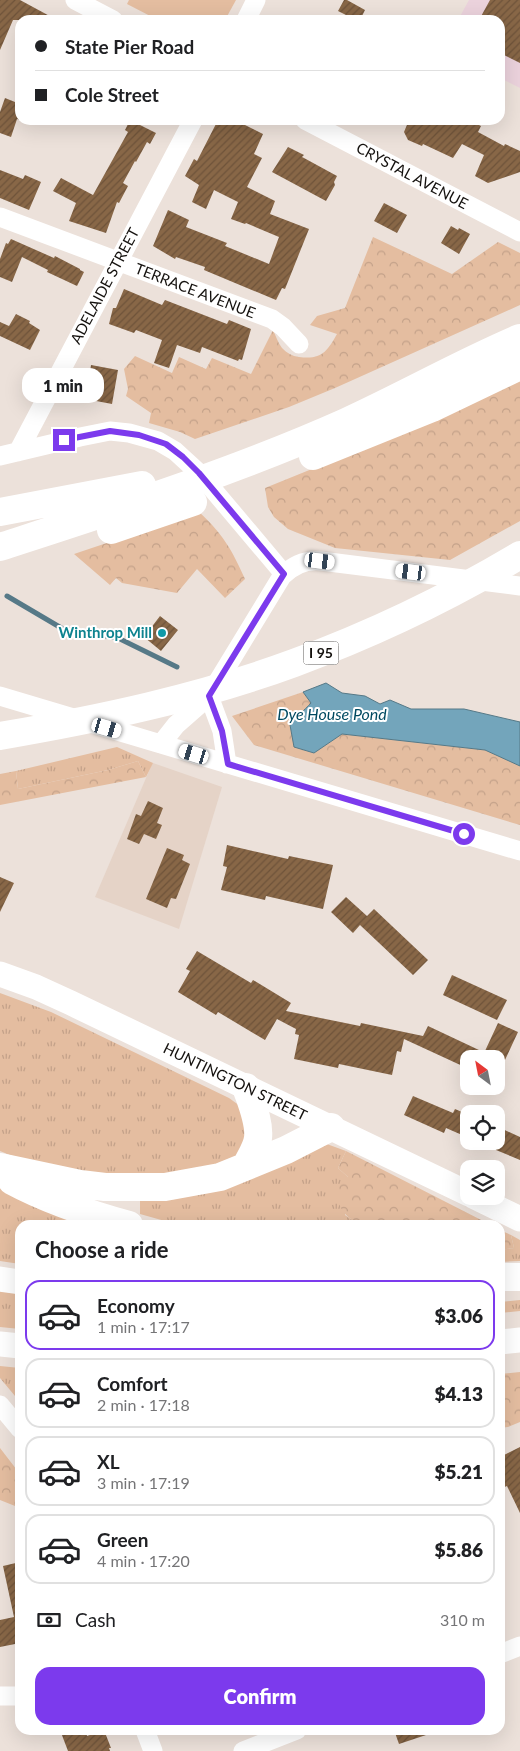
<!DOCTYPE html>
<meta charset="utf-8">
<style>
body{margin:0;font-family:Lato,sans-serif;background:#f2f2f2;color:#202124;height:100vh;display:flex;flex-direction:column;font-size:19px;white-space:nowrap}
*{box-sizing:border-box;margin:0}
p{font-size:16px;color:#757577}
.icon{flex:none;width:28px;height:28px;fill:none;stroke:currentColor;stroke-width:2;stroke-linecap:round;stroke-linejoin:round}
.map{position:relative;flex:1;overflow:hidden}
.sheet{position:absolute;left:15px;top:1220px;width:490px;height:515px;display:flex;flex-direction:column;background:#fff;border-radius:15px;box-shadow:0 5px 20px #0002}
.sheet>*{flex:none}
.hud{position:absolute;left:15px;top:15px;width:490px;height:110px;border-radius:15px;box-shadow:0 5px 20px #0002;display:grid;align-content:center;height:110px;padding:0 20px;background:#fff}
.needle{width:32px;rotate:328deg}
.controls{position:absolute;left:460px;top:1050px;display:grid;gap:10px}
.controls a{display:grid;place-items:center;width:45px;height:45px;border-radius:10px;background:#fff;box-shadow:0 5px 20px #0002;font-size:25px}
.end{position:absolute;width:22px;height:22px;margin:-11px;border:6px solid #7c3aed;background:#fff;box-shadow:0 0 0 2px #fff}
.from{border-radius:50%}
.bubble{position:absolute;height:35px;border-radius:15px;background:#fff;box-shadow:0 5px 20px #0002;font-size:16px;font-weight:800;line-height:35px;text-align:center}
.car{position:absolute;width:15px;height:30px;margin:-15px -8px;border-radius:6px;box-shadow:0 0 4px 1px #0007;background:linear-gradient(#fff 24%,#345 0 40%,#fff 0 76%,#345 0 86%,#fff 0)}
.hud b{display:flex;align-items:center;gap:18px;height:48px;font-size:19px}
.hud b+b{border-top:1px solid #e0e0e0}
.hud i{width:12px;height:12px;background:#202124}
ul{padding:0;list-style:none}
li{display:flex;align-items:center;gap:15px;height:70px;margin:0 10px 8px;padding:0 10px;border:2px solid #e0e0e0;border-radius:15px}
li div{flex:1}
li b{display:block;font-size:19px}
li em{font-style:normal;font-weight:800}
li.current{border-color:#7c3aed}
li>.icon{width:45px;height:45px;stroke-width:1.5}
h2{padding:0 20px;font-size:22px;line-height:60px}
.pay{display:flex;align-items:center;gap:12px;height:55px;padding:0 20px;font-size:19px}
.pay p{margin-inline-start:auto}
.button{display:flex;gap:10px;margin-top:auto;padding:10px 20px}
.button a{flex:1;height:58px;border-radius:15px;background:#7c3aed;color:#fff;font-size:20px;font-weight:800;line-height:58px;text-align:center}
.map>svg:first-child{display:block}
</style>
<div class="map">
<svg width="520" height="1751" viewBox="0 0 520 1751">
<defs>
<pattern id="grass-tufts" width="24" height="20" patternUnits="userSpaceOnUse" patternTransform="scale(1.25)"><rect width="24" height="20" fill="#e4bda0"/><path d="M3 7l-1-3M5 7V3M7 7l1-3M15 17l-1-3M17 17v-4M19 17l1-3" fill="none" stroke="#c3a189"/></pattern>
<pattern id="forest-crowns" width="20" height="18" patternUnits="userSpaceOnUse" patternTransform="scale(1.25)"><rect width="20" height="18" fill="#e4bda0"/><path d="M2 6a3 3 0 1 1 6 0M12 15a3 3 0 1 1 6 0" fill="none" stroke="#c3a189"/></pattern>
<pattern id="building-hatch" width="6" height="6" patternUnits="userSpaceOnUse" patternTransform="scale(1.25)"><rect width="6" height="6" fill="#886747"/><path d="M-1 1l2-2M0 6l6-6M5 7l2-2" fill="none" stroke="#6e533a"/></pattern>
</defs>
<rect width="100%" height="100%" fill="#ece1da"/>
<path fill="#e5d3c7" d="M153,763L222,787L179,929L95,897L152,764Z"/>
<path fill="#ebd2dc" d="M469,0H520V88L500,78V20H458Z"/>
<path fill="url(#grass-tufts)" d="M117,747L153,763L146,777L138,761L108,770L18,789L16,771Z
M0,993L51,1012L229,1098L240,1106L250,1139L233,1162L187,1174L104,1177L27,1162L0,1151Z
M324,1143L346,1151L338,1168L348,1177L345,1215L360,1225H179L140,1214V1195Z
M0,1185L108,1225H20V1264L0,1261Z
M511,1235L520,1240V1261L500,1262V1250L514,1248Z
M0,1291L20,1294V1329L0,1327Z
M520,1300V1311L500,1313V1302Z
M0,1366L20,1368V1402L0,1378Z"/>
<path fill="url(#forest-crowns)" d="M373,237L452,274L498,242L520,253V305L335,388L289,407L195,439L180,432L149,423L151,413L126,396L128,389L124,369L135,356L172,373L179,357L206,369L212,358L251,374L273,330C276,336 278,343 282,348C287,353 292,356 299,357C321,360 327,352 337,334L310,325L317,316L345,308Z
M520,377V521L450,560L335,548L288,529L274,517L268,507L265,488L413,428Z
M199,512C223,534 232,550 245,579L225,598L197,569L177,593L122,583L116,578L110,585L74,554Z
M303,692L312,703C306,710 293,719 290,725L295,747L314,753L342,734L485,750L520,766V825L254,745L232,716Z
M138,761L146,777L0,805V774L16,771L18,789L108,770Z
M346,1151L491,1225H360C343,1214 337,1209 338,1187L348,1177L338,1168Z
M500,1230L511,1235L514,1248L500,1250Z
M520,1372V1422L508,1427L500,1428V1374Z
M0,1448L20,1474V1508L0,1500Z"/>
<path fill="#e4bda0" d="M129,0H236L225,20H158L127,4Z"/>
<path fill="#73a5bb" stroke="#567987" d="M326,683L342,693L365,696L380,704L390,700L411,709H464L520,722V766L485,750L342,734L314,753L294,747L290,725C293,719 305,710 311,703L303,692Z"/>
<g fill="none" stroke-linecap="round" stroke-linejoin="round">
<path stroke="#567987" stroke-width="5" d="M7,596L63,629L118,638L177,667"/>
</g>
<path fill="url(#building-hatch)" d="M0,0H20L57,20H13L0,50Z
M344,0H347L365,10L360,20H345L348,16L338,11Z
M490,0H520V63L500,53V20H479Z
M5,98L20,104V120L17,119L11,137L0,133V112Z
M130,120L156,133L150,144L147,142L136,162L135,161L123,183L128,186L119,203L117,202L106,233L69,221L76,203L53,191L61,178L93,195L128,132L125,130Z
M218,120H235L263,134L254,154L262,158L247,187L275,201L270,214L309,229L285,289L282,288L276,300L204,270L205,267L176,257L175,259L153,246L168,210L189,220L186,227L227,243L225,246L269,264L279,237L246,223L245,224L231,219L238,202L214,190L206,209L192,202L199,185L185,176L194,159L197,161Z
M409,120H469L481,126L478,132L504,146L505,144L520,151V172L488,183L475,176L484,155L462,144L453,158L423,144L422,146L408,140L404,132Z
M288,147L304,155L302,157L304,158L337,176L334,182L335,185L326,201L272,172Z
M0,170L23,179L25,175L41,182L29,210L0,198Z
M384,203L407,215L397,233L374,221Z
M451,226L458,230L459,228L470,234L459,254L441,243Z
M11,239L54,258L55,256L80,269V270L84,272L77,286L47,272L48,270L22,257L12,282L0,277V259L6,243L8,244Z
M124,289L162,305L165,300L227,324L229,320L251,329L242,360L239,359L238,361L202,347L200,353L177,345L169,368L154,363L162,340L136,330L134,333L109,324L113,308H116Z
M16,314L30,321L29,323L40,330L30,350L0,336V322L9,326Z
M91,365L118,370L112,404L91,400L92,388L88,387Z
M160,616L178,630L161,651L144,637Z
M148,801L163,808L157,823L162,825L156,839L144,834L139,844L127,839L136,814L141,816Z
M227,845L288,859L289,856L333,865L323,909L266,896L265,900L221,890L227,867L223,866Z
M167,848L184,855L182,860L190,864L176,899L171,898L167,908L146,899Z
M0,877L14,883L0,912Z
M346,897L367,916L374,909L428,960L413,975L360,925L353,933L331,912Z
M197,951L251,983L253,980L291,1003L286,1011L360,1026L361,1023L423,1036L428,1026L498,1059H469V1069L404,1039L401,1052L397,1051L392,1075L339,1064L338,1068L294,1059L299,1035L295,1034L296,1029L277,1019L265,1040L218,1012L216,1015L178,992L190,971L186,969Z
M452,975L507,1000L497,1020L443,995Z
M498,1023L518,1032L505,1060L485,1051Z
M413,1096L453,1113L455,1109L469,1115V1138L446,1128L444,1133L404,1115Z
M496,1126L520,1137V1160L496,1150Z
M520,1447V1513L507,1486L500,1489V1457Z
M20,1562V1643L0,1647V1620L14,1617L3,1566Z
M60,1730H77L79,1735L86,1732L87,1736L104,1730L111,1748H109L110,1751H68Z
M394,1730H434L435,1732L399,1744Z"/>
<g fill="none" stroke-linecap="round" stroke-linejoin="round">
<path stroke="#fff" stroke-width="19" d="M75,0L113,20
M246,20L256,0
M305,120L520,232
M0,217L272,319L283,327L299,344
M18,452L193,120
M0,456L80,437L110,431L129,433L158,441L175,451L199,473L284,574
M0,696L520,851
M209,696L222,731L227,764
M161,744L176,725L209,696L282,576C293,565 305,559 321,561L520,586
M0,1405L20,1429
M500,1654L520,1646
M0,1696H20
M145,1730L153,1751
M243,1751L297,1730"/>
<path stroke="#fff" stroke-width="25" d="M0,974L36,987L71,1003L469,1194
M473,1196L520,1219
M0,1279L20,1282
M500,1342L520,1340
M0,1344L20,1346"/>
<path stroke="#fff" stroke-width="28" d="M313,456L432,408L520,366
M0,512L142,485
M111,530L193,502
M0,547C117,509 234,472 346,422C405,395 461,363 520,338
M0,736C99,719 199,698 294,663C373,634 448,598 520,555
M246,1087C251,1102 260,1122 258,1138C257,1147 251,1156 247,1164
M0,1167L80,1184L105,1187H165L220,1177L286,1150L331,1127
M12,1181C49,1201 89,1214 129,1225
M500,1277H520"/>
</g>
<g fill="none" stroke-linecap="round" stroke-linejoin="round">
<path stroke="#7c3aed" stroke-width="6" d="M64,440L110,431L139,435L166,444L183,457L199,473L284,574L209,696L222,731L228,764L464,834"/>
</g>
<circle fill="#0f9aa8" stroke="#fff" stroke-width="2" cx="162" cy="633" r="5"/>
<g text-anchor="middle" stroke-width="4" stroke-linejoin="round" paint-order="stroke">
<rect fill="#fff" stroke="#5a5856" stroke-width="1" x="303.5" y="641.5" width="35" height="23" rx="4"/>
<g font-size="14" font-weight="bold" fill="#14110e">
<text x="321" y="658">I 95</text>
</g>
<g font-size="15" fill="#14110e" stroke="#fff">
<text transform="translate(412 176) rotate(28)" y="5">CRYSTAL AVENUE</text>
<text transform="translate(105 286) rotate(-62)" y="5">ADELAIDE STREET</text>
<text transform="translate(195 291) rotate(21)" y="5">TERRACE AVENUE</text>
<text transform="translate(235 1082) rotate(26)" y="5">HUNTINGTON STREET</text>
</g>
<g font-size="15" font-weight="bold" fill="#0d838f" stroke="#fff" text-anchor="end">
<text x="152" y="638">Winthrop Mill</text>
</g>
<g font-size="16" font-style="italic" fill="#004960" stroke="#fff">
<text x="332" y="720">Dye House Pond</text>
</g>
</g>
</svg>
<div class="controls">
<a><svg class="needle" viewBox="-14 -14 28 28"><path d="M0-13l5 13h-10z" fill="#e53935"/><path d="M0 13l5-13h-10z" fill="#757577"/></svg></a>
<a><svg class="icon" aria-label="locate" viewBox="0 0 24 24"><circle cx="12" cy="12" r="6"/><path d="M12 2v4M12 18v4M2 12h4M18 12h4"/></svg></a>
<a><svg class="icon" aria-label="layers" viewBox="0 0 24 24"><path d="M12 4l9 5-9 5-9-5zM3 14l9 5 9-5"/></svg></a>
</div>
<i class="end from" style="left:464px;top:834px"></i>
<i class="end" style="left:64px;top:440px"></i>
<div class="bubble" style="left:22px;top:368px;width:82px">1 min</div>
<i class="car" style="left:320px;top:561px;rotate:97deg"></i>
<i class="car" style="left:411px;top:572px;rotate:277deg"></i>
<i class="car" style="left:107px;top:728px;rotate:106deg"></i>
<i class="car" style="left:194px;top:754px;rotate:287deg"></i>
<div class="hud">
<b><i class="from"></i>State Pier Road</b>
<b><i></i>Cole Street</b>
</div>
<section class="sheet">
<h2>Choose a ride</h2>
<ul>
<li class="current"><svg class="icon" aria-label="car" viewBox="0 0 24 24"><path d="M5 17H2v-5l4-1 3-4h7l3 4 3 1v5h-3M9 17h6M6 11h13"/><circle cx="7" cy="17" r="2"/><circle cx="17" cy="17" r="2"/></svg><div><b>Economy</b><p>1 min · 17:17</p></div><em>$3.06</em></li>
<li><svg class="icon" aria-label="car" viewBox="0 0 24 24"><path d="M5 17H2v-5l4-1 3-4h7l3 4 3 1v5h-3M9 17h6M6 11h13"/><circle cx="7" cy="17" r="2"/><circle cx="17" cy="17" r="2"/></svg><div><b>Comfort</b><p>2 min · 17:18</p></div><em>$4.13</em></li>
<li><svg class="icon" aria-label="car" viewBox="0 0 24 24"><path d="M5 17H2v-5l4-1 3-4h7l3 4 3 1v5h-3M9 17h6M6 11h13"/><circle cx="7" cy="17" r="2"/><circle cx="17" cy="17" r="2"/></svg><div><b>XL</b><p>3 min · 17:19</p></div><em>$5.21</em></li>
<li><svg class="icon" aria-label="car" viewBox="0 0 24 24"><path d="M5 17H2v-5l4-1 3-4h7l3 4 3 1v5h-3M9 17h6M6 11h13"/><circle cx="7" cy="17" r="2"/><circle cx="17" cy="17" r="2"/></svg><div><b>Green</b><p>4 min · 17:20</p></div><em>$5.86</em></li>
</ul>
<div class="pay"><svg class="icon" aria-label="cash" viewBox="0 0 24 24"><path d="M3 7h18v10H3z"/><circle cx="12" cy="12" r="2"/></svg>Cash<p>310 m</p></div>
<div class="button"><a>Confirm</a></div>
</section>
</div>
